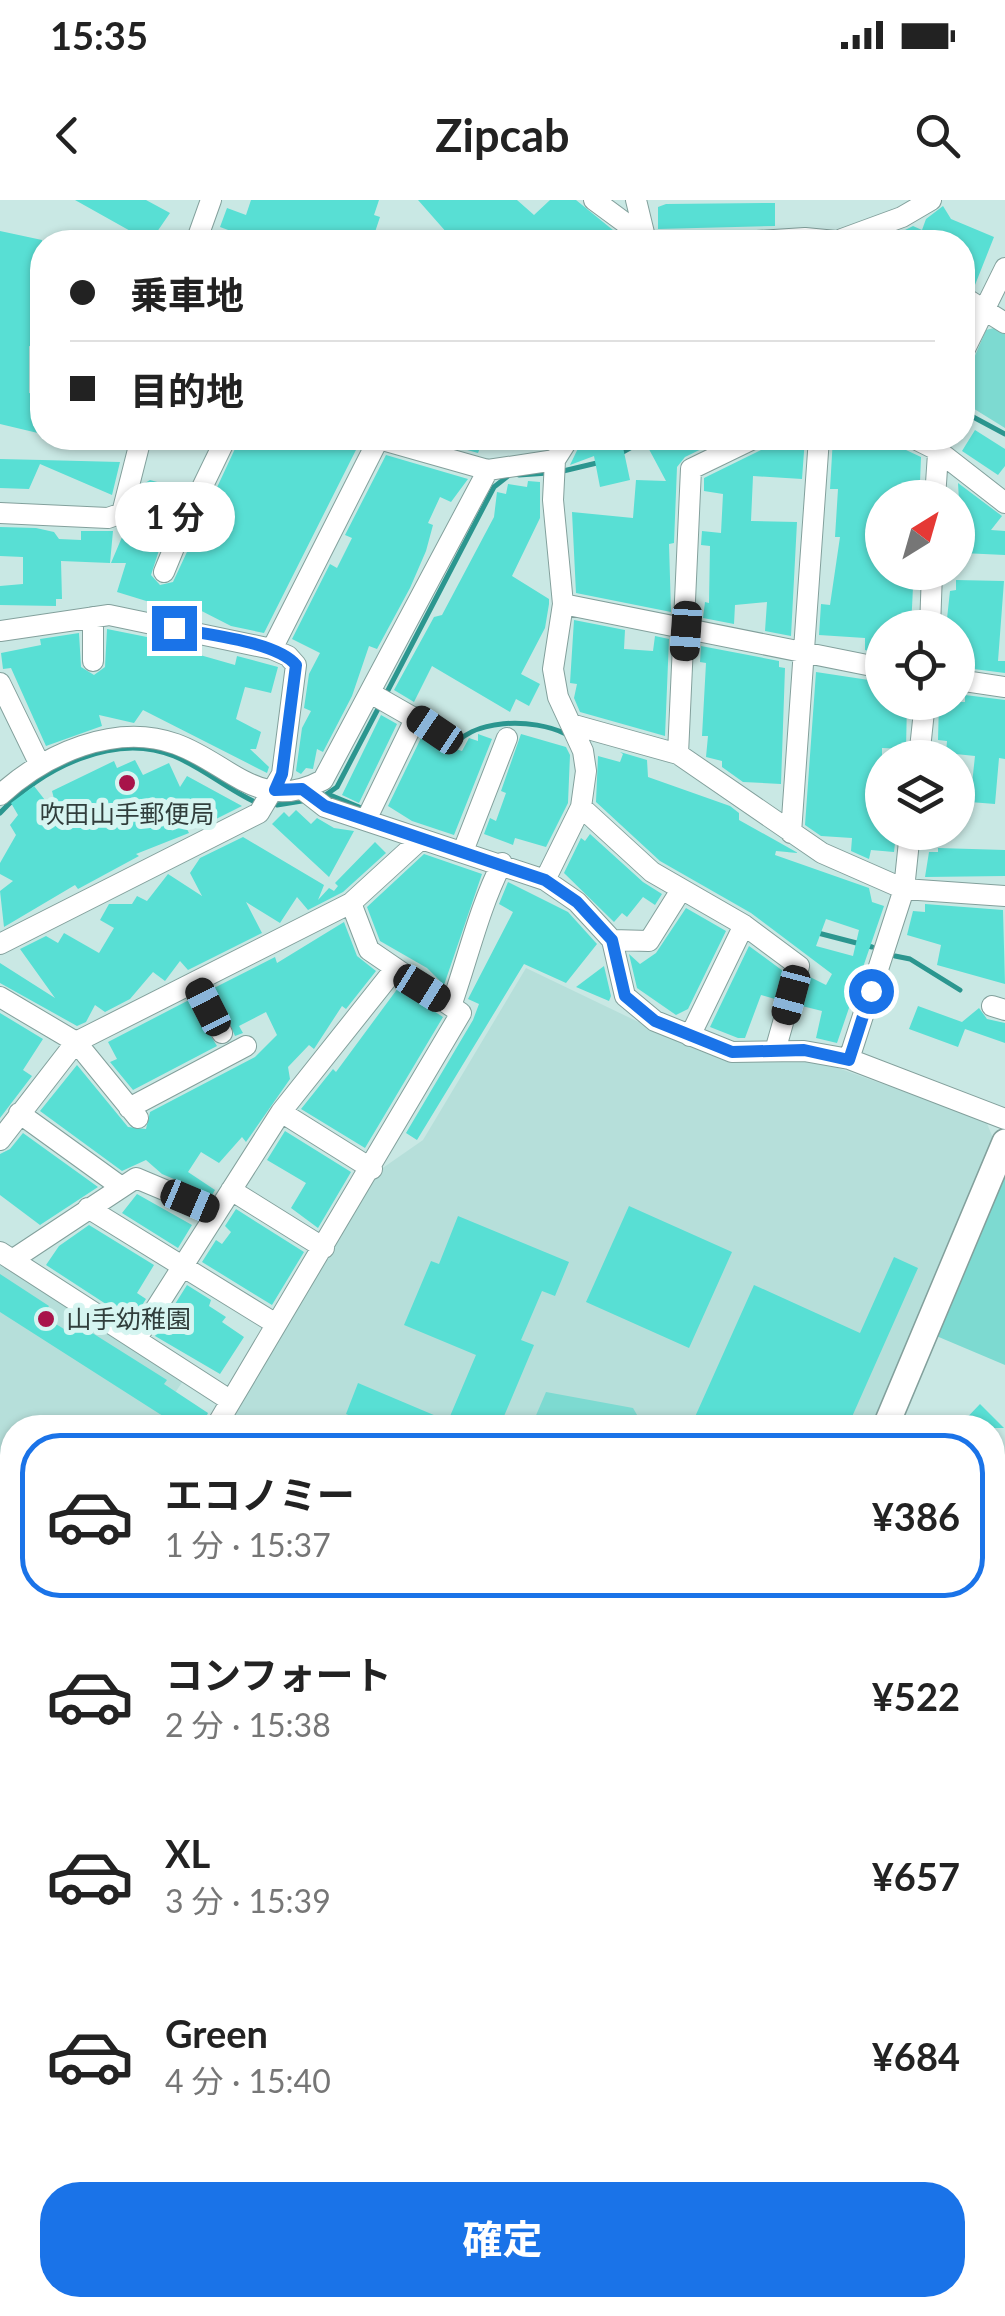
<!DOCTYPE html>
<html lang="ja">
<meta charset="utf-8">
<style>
body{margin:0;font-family:Lato,"Noto Sans JP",sans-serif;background:#f6f6f6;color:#222;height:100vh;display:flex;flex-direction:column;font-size:38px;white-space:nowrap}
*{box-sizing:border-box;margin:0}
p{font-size:32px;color:#767676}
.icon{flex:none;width:55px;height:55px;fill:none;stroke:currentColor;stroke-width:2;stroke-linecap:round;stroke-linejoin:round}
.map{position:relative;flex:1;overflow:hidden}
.side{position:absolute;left:0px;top:1215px;width:1005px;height:902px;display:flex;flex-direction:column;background:#fff;border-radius:40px 40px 0 0;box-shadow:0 2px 8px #0004}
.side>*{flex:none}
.hud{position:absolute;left:30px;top:30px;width:945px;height:220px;border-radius:40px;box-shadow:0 2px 8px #0004;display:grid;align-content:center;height:220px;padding:0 40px;background:#fff}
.needle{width:65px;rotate:37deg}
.controls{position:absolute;left:865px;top:280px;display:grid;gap:20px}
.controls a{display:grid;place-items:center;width:110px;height:110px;border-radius:50%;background:#fff;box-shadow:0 2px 8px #0004;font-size:50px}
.end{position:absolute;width:45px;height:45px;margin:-22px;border:12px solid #1a73e8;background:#fff;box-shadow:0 0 0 5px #fff}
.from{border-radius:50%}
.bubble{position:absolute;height:70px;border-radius:35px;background:#fff;box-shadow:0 2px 8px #0004;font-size:32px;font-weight:700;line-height:70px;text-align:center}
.car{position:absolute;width:30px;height:60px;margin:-30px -15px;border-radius:12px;box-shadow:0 0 8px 2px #0007;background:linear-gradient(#222 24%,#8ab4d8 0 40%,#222 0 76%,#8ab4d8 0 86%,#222 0)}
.hud b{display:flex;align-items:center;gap:35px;height:95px;font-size:38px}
.hud b+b{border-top:2px solid #e0e0e0}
.hud i{width:25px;height:25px;background:#222}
ul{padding:18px 0 0;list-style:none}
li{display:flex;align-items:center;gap:30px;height:165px;margin:0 20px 15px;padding:0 20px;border:5px solid transparent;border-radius:40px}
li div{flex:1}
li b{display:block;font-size:38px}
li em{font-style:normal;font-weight:700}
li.selected{border-color:#1a73e8}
li>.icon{width:90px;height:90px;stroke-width:1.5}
.button{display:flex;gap:20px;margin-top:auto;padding:20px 40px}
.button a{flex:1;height:115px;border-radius:40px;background:#1a73e8;color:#fff;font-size:40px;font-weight:700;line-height:115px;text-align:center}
.status{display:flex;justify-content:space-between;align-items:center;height:70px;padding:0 50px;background:#fff;direction:ltr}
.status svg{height:28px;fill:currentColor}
header{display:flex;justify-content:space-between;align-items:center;height:130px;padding:0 40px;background:#fff;font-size:45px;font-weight:700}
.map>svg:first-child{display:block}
</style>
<div class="status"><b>15:35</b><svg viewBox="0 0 49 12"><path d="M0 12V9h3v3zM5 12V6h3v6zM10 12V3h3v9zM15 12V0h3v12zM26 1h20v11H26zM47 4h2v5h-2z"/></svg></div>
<header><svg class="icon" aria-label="back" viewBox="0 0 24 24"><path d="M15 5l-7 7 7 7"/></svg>Zipcab<svg class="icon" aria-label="search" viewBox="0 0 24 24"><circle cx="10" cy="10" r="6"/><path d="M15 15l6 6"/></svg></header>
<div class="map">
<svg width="1005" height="2116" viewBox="0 0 1005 2116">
<rect width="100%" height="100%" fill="#c9e8e4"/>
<path fill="#b6dfda" d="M526,768L651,828L813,859L986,921L995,943L875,1227L221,1228L377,972L423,940Z
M0,1060L185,1178L152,1227L12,1228V1293L0,1285Z
M240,2105H588L598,2116H235Z
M698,2105H818V2116H697Z"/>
<path fill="#7ddad1" d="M998,127L1005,134V228L963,202L962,186L986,130Z
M1005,969V1165L934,1135Z
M546,1192L633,1208L644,1227H531Z
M0,2089L12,2093V2105H50L84,2116H0Z"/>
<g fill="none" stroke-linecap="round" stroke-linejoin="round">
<path stroke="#2b968f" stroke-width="5" d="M962,211L1005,234
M621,253L648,238
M559,272L601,262
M519,275L548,273
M385,496L494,287L508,276
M450,551C470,517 534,518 566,534
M330,595L359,607
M324,596L337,587L380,505
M277,605L308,600
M0,613C41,569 114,531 174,556C203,568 227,589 255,602
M818,733L872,747
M895,756L910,759L960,790"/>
</g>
<path fill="#58dfd4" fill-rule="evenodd" d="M75,0H146L170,13L150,42Z
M251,0H379L374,15L380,17L373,38L358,34L351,42H236L239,34L220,27L227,8L246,15Z
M418,0H517L534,15L550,0H576L619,35L615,42H455Z
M775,3V26L658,29V7L666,4Z
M943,6L951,19L994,37L975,85L962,80V42H899L903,31L913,26L922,30L926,19Z
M0,31L42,40V149L29,146V193L42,196V234L0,224Z
M975,230L1005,249V266L998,275L962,251Z
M240,238H362L264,433L231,426L182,401L168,413L153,410L156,404L117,392L126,363H111L125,330L162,341L151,375L160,385L173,382Z
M424,238H484L478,253Z
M583,238H621L630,280L600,287L594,256L570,265Z
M643,238H724L685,257L677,267L674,343L669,344L671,412L576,393L572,312L633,318L636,280L666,281Z
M769,238H805L802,279L753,276L751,321L797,322L791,436L765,431L767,402L735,405L734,424L703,418L705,402L709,403L710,346L701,345L702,331L721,333L723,294L704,291V278L761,250Z
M833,238H871L874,249L906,250L921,257L920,282L913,281L912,298H882V374L904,376V386L913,387L911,428H882V454L865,450V438L819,435L821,404L830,405L840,337H835L838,289H830Z
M386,255L468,279L451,302L440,297L428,323L433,325L426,351L410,388L377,449L369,446L352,496L323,552L317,549L313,569L306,568L301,574L296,571L302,528L311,511L304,508L309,474L320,453L292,439L330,364L337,368L352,338L345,335Z
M0,259L42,260L120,262L112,295L40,264L29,289L0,288Z
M150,280L186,290L173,316L138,304L145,283Z
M528,281L540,282V318L512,376L549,399V404L545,428L521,474L540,484L529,506L516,499L510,512L432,466L414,502L394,490L434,417L442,415L494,317L497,292L506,294L508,284L527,287Z
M958,283L1002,316L991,330L1005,331V355L962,353Z
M0,327L36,328L54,332L59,339L81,340V331H113L110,363L61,361L62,399H56V406L0,405V386L23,384V357L0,356Z
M956,380L1004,381L998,461H1005V473L958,467V428H946L950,391L956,390Z
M574,420L625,430L624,449L653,451L655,436L669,439L665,536L580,512L574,498L577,484L570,483Z
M107,429L202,448L200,455L235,465L237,456L278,467L271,493L245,487L236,519L261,532L256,549H250L269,567L267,573L143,510L134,523L99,515L102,526L46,546L11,468L3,469L1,453L41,445L40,439L79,433L81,467L94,475L105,467Z
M701,446L779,461V467L785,468L781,584L743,582L722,567V561L706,557L708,536H702L706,463L700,462Z
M816,472L882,482V502H907L906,549L882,548V634L896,635L894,652L871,650L869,659L851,651L852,638L821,636L805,625Z
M965,495L1005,500V559L999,558L995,604L970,602L975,556L946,553L947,541L938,540L939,502H965Z
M381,515L397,524L359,603L342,595Z
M478,534L492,539L454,635L412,621L388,606L421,538L462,551L469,538L478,541Z
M521,534L566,547L570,555L568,603L546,647L515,638L513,645L484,634L490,618L496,621L506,593L501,591Z
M620,552L647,560L648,577L730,606L739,613V620L798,653L776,651L775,655L869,688L872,702L884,706L837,843L816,838L822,811L802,806L810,777L826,785L832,774L751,713L660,661L596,602L598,556L620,562L623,554ZM826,719L859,730L853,756L816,746Z
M135,560L143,575L169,563L180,587L187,576L242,606L210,622L173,602L189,633L136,654L139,656L78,689L75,685L4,727L0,691L13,681L0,674V663L16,635L10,625L18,615L11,603L34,586L59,618L52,591L114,561L117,568Z
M296,610L311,624L317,618L334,628L354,631L329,677L272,624L284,612L289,617Z
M590,634L643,682L662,694L655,705L643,697L627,717L622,713L614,722L564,673L581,638L585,641Z
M243,637L324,685L318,700L329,688L334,691L338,686L335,683L375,642L386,653L343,692L308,710L297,697L280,723L246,702L262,733L188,770L180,761L165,781L153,772L130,799L105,812L95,805L86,822L77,826L0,783V763L55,798L20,749L46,736L58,743L64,733L99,753L114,728L100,720L109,704H132L137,696L147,701L168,674L202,696L190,673L200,658Z
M938,648L1005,650V676L925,677L929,652H938Z
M424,654L482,674L444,785L427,768L380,741L367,707Z
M508,682L568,712L597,744L566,783L524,764L417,940L406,933L473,820L479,804L468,799L513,712L499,704Z
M925,704L1003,710L1005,784L937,765L941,745L907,735L913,711L925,712Z
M686,708L726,731L688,809L676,815L637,788L629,754L640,764L656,753Z
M344,722L357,756L376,771L346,809L342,806L314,849L309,845L288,867L290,879L246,942L242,937L219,963L201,952L188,972L215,990L212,995L162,974L146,960L122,971L40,911L77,865L128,927L146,929L150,912L255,857L277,835L266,812L239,826L243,833L235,836L214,788L275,757L277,763Z
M749,746L783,771L775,799L761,795L745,838H738L710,827Z
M604,766L611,796L609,801L576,787Z
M398,788L443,817L365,948L301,909L333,869L336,872Z
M189,800L217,846L133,890L110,862L117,859L108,842Z
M918,806L962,822L979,808L987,819L1005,823V843L965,829L958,847L909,829Z
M0,813L43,839L23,870L32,876L0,918Z
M285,931L351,972L318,1028L291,1008L306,983L267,960Z
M23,933L98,987L40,1025L0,995V954L10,949Z
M137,994L192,1025L178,1048L122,1013Z
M629,1006L732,1052L689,1148L586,1102Z
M236,1009L304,1052L272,1105L202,1062L216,1040L222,1044L231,1032L225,1026Z
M458,1016L569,1062L555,1096L542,1091L521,1140L534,1145L499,1228H378L346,1214L358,1183L448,1221L476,1155L404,1125L431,1061L439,1064Z
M89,1025L154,1065L137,1093L146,1099L132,1121L46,1065L59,1046Z
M894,1057L918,1068L847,1228H690L754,1085L860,1133Z
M0,1074L49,1106L43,1116L72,1134L78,1124L167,1180L164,1184L208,1213L201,1228H160L166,1218L0,1112Z
M187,1085L211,1100L209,1106L226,1117L222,1122L244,1137L220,1174L155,1136Z
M980,1204L1004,1228H957Z"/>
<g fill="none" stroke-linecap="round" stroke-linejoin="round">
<g stroke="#83a09c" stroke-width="22">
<path id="minor" d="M594,0L651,42
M636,0L645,37
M842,39L902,17L931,0
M196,42L211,0
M741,42L805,38L846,42
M962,96L1005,123
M962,155L1005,68
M375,238L488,270
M913,238L937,250L1005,303
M935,298L939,239
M0,313L108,318L122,313L180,333L226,238
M122,313L141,238
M164,372L180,333
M563,404L882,468
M930,428L932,372
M0,431L109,415L272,449L288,456L296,465L282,574L259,613L0,744
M272,449L379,238
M93,461V417
M958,480L1005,487
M0,483L40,565
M372,494L435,530
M574,525L678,554L822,653L904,689L1005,696
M678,554L691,269L755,238
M919,558L925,502
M302,589L325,607L545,680L577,702L612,740L625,796L655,821L732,852L804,851L849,859
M0,595C45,554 115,522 176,544C229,563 260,614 323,580L488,270L555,260L569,238
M581,607L652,672L744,725L799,766L775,851
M366,620L416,517
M910,632L904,689L849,859L1005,919
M791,633L819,238
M463,651L507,538
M545,680L581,607L586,571L583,551L558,497L553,469L563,404L553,300L555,260
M612,740L649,741L681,690
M195,782L222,833
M0,797L76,842L351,703L421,639
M451,806C468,758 479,708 502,663
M992,806L1005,810
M690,836L744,725
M129,908L246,846
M281,912L372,969
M19,913L120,986
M0,940L76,842L138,918
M231,990L324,1048
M88,1008L276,1124
M0,1052L231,1201
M12,1060L136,978L217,1012
M137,1138L281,912L394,770
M215,1228L461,813L369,750L351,703
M0,1531H12
M992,1684L1005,1685
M226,2116L231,2105"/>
</g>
<g stroke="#83a09c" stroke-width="28">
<path id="tertiary" d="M885,1228L1005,942
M843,2116L844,2105"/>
</g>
<use href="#minor" stroke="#fff" stroke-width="20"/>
<use href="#tertiary" stroke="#fff" stroke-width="25"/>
</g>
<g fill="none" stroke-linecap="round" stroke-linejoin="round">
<path stroke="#1a73e8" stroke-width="12" d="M174,428C206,435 276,441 296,465L282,574L275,590L302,589L325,606L545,680L577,702L612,740L625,796L655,821L732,852L804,850L849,860L871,791"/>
</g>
<g fill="#a8144a" stroke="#d6f5f1" stroke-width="4">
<circle cx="127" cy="583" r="10"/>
<circle cx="46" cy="1119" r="10"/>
</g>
<g text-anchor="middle" stroke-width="10" stroke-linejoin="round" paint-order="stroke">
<g font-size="25" fill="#313e3c" stroke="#d6f5f1">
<text x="127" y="623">吹田山手郵便局</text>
<text x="66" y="1128" text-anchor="start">山手幼稚園</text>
</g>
</g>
</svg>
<div class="controls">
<a><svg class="needle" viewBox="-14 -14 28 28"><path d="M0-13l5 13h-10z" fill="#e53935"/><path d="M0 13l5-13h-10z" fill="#767676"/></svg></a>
<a><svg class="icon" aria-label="locate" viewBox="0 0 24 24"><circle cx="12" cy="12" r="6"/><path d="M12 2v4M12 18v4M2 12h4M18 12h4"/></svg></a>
<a><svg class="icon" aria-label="layers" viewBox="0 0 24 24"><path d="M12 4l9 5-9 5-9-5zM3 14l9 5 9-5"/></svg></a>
</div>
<i class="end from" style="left:871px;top:791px"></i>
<i class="end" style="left:174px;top:428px"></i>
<div class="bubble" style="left:115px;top:282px;width:120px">1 分</div>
<i class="car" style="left:686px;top:431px;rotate:184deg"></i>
<i class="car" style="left:435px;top:530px;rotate:304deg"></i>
<i class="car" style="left:422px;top:788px;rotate:122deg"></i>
<i class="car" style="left:791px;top:795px;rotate:195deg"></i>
<i class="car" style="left:208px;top:807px;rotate:333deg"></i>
<i class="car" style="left:190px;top:1001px;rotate:113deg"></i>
<div class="hud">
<b><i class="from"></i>乗車地</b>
<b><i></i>目的地</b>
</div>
<section class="side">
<ul>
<li class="selected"><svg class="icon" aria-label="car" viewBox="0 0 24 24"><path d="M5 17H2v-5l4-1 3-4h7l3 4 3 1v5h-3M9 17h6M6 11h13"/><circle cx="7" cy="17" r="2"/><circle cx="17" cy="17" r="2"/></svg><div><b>エコノミー</b><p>1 分 · 15:37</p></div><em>¥386</em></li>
<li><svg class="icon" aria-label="car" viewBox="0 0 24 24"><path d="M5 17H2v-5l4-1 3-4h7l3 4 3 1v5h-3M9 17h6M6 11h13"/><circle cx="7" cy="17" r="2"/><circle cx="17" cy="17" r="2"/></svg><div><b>コンフォート</b><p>2 分 · 15:38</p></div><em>¥522</em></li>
<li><svg class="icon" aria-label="car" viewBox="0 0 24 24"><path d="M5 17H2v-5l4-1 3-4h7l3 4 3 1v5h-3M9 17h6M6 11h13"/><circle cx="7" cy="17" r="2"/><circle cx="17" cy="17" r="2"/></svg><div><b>XL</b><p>3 分 · 15:39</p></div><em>¥657</em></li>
<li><svg class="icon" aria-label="car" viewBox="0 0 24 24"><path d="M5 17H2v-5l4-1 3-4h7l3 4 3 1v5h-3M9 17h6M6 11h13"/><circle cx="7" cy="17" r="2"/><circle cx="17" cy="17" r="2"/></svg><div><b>Green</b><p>4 分 · 15:40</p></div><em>¥684</em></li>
</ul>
<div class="button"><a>確定</a></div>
</section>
</div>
